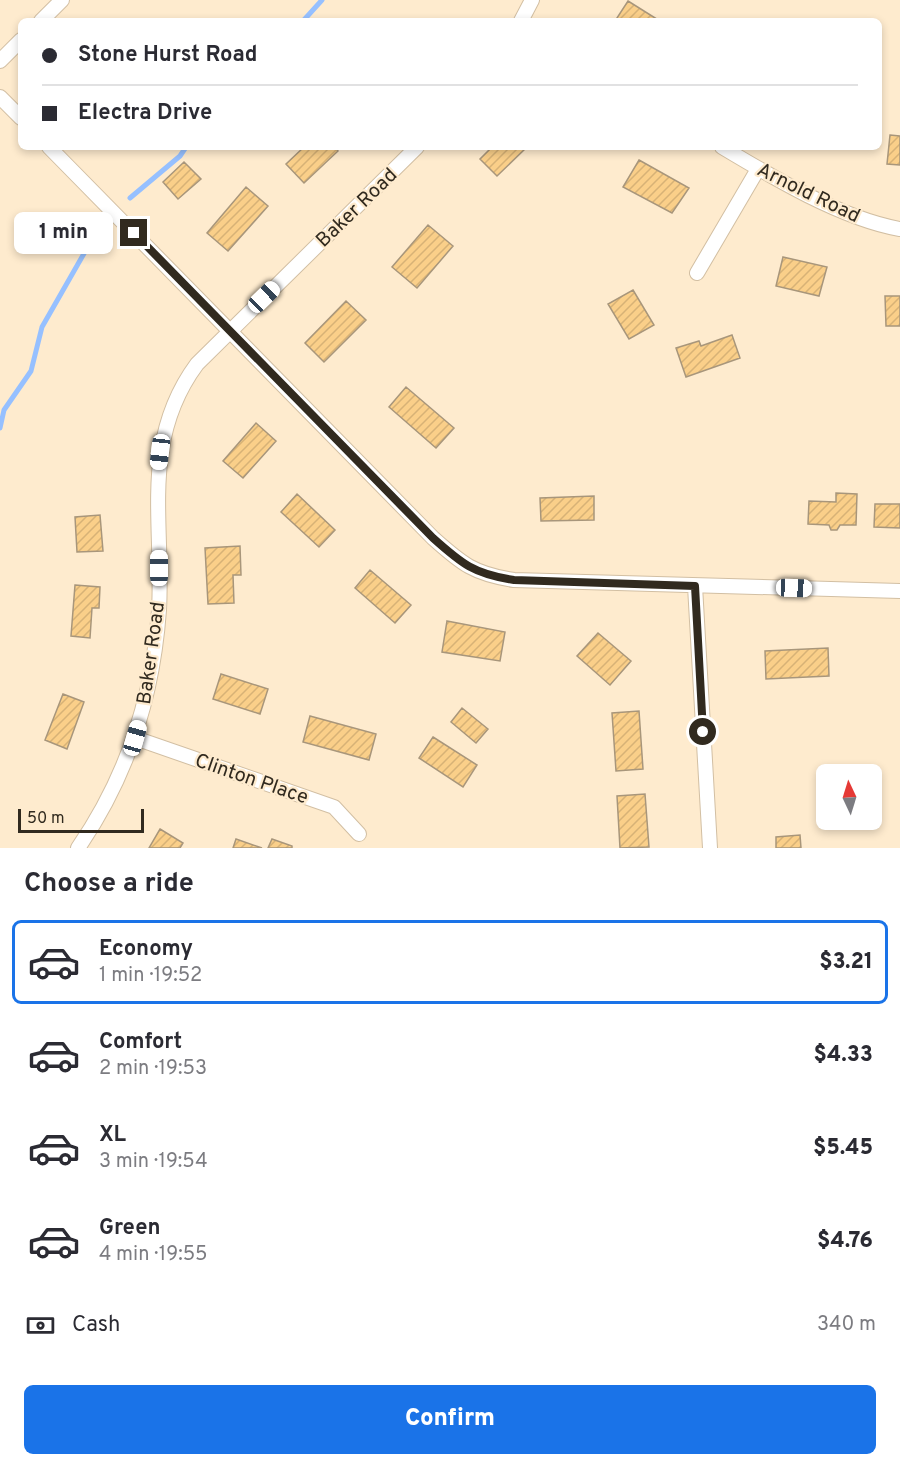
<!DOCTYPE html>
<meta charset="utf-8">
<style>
body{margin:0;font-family:Overpass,sans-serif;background:#f2f2f3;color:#2b2b33;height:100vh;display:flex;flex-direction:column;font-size:22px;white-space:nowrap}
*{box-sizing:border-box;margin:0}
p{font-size:20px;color:#7c7c81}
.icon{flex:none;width:33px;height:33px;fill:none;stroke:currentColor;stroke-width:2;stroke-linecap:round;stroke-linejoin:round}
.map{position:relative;height:848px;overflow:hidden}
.panel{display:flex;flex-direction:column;background:#fff;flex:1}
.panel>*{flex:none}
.guide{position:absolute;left:18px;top:18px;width:864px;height:132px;border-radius:9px;box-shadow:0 3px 9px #0003;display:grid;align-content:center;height:132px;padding:0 24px;background:#fff}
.needle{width:39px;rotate:356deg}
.controls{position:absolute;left:816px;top:764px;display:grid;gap:12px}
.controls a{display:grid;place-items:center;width:66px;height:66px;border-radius:9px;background:#fff;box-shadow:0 3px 9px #0003;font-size:30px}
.scale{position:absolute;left:18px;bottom:15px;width:126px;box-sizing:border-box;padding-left:6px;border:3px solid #312a1f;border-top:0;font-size:16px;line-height:21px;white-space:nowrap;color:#312a1f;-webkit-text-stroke:4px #feebce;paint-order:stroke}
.end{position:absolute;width:27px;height:27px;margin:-14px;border:8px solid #312a1f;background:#fff;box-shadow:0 0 0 3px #fff}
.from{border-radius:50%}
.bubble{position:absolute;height:42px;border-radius:9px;background:#fff;box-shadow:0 3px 9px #0003;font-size:20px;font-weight:800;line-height:42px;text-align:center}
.car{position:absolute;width:18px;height:36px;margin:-18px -9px;border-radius:8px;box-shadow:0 0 4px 2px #0007;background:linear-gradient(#fff 24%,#345 0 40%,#fff 0 76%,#345 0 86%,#fff 0)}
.guide b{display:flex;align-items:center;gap:21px;height:57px;font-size:22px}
.guide b+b{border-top:2px solid #e1e1e2}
.guide i{width:15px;height:15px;background:#2b2b33}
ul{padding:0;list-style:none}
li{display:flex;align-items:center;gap:18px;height:84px;margin:0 12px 9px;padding:0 12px;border:3px solid transparent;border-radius:9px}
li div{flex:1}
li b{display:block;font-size:22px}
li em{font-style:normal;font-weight:800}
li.selected{border-color:#1a73e8}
li>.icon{width:54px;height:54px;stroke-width:1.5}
h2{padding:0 24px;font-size:27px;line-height:72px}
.pay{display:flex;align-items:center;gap:15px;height:66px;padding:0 24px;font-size:22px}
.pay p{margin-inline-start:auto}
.action{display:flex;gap:12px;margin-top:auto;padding:12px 24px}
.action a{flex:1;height:69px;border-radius:9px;background:#1a73e8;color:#fff;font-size:24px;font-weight:800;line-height:69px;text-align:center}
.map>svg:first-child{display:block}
</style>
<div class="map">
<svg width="900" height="848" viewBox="0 0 900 848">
<defs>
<pattern id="building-hatch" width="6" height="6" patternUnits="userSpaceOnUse" patternTransform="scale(1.5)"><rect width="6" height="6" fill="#facf89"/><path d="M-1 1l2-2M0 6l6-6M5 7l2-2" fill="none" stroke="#d7b276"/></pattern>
</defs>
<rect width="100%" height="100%" fill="#feebce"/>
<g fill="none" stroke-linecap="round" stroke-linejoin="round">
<path stroke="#96c0ff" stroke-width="5" d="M303,21L322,0
M130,198L180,156L186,147
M0,428L4,410L31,371L42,327L98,229"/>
</g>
<path fill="url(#building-hatch)" stroke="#a8967b" stroke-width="1.5" d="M628,1L660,21H615Z
M890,135L900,136V165L887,164Z
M304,147H335L338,151L304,183L286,164Z
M492,147H527L497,176L480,159Z
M639,160L689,188L672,213L623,187Z
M184,162L201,179L178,199L163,182Z
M246,187L268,206L228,251L207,233Z
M428,225L453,246L417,288L392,267Z
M783,257L827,267L819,296L776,286Z
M633,290L654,325L629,339L608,304Z
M885,296H900V326H886Z
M346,301L366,320L324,362L305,343Z
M732,335L740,358L686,377L676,348L699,341L701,346Z
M406,387L454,428L436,448L389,407Z
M256,423L276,441L243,478L223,461Z
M836,493L857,494L856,525H840L837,530H831L829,525L808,524L809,501L836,502Z
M297,494L335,530L319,547L281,512Z
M594,496V520L541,521L540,498Z
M875,504H900V528L874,527Z
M100,515L103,551L77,552L75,517Z
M240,546L241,575H233L234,603L208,604L205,548Z
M370,570L411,605L395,623L355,588Z
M75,585L100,587L99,608H92L90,638L71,636Z
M447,621L505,632L500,661L442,652Z
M598,633L631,661L610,685L577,656Z
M828,648L829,676L766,679L765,651Z
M221,674L268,689L260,714L213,699Z
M63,694L84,702L67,749L45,740Z
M462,708L488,729L476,743L451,722Z
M639,711L643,769L616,771L612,713Z
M310,716L376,734L369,760L303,742Z
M433,737L477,765L463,787L419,758Z
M645,794L649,847L620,848L617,796Z
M160,829L183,843L180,848H149Z
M800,835L801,848H776V837Z
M236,839L262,848H233Z
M272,839L292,846V848H268Z"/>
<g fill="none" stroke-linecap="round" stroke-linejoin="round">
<g stroke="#d2bfa3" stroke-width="16">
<path id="minor" d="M41,21L62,0
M521,21L532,0
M0,61L21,40
M0,97L21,118
M49,147L433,538C462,564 474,574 514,580L900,591
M722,147C772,177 842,219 900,229
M697,273L758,169
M695,586L710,848
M135,738L334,807L359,834
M78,848C127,777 153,696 159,610C164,522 140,441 197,364L417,147"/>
</g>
<use href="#minor" stroke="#fff" stroke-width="14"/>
</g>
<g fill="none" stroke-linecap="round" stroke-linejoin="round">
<path stroke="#312a1f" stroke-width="8" d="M134,233L433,538C462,564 474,574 514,580L695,586L703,732"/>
</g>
<g text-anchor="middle" stroke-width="4.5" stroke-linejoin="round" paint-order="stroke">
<g font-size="20" fill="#312a1f" stroke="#feebce">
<text transform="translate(809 192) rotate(26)" y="7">Arnold Road</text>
<text transform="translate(356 207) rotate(-44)" y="7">Baker Road</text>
<text transform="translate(150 653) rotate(-82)" y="7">Baker Road</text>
<text transform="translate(252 778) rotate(19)" y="7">Clinton Place</text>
</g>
</g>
</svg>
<div class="controls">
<a><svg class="needle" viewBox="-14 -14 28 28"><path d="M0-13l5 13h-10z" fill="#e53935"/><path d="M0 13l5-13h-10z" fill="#7c7c81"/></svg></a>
</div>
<div class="scale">50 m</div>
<i class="end from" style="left:703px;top:732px"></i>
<i class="end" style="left:134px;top:233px"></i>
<div class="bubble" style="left:14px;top:212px;width:99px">1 min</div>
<i class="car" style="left:264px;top:297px;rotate:46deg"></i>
<i class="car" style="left:160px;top:452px;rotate:187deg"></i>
<i class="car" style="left:159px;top:568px;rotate:0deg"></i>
<i class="car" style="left:794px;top:588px;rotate:92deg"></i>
<i class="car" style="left:135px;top:738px;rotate:16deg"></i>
<div class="guide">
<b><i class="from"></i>Stone Hurst Road</b>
<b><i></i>Electra Drive</b>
</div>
</div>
<section class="panel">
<h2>Choose a ride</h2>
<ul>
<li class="selected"><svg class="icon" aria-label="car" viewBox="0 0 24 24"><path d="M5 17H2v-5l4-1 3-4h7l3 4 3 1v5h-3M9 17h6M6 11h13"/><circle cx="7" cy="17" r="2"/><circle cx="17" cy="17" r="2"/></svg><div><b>Economy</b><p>1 min · 19:52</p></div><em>$3.21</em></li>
<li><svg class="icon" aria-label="car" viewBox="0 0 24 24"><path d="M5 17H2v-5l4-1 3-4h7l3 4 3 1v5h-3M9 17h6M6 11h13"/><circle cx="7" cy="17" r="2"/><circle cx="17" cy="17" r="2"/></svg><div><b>Comfort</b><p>2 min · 19:53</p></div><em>$4.33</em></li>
<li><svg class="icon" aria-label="car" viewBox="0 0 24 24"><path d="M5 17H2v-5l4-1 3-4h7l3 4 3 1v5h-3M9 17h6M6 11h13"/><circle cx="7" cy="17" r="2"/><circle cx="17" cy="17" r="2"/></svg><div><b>XL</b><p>3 min · 19:54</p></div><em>$5.45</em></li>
<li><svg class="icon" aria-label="car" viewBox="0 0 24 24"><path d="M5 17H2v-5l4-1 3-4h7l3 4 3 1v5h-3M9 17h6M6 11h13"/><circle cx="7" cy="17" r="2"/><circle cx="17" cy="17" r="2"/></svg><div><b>Green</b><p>4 min · 19:55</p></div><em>$4.76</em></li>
</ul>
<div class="pay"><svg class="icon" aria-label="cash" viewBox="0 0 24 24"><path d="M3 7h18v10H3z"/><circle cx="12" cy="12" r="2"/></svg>Cash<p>340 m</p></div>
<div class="action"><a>Confirm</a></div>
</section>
